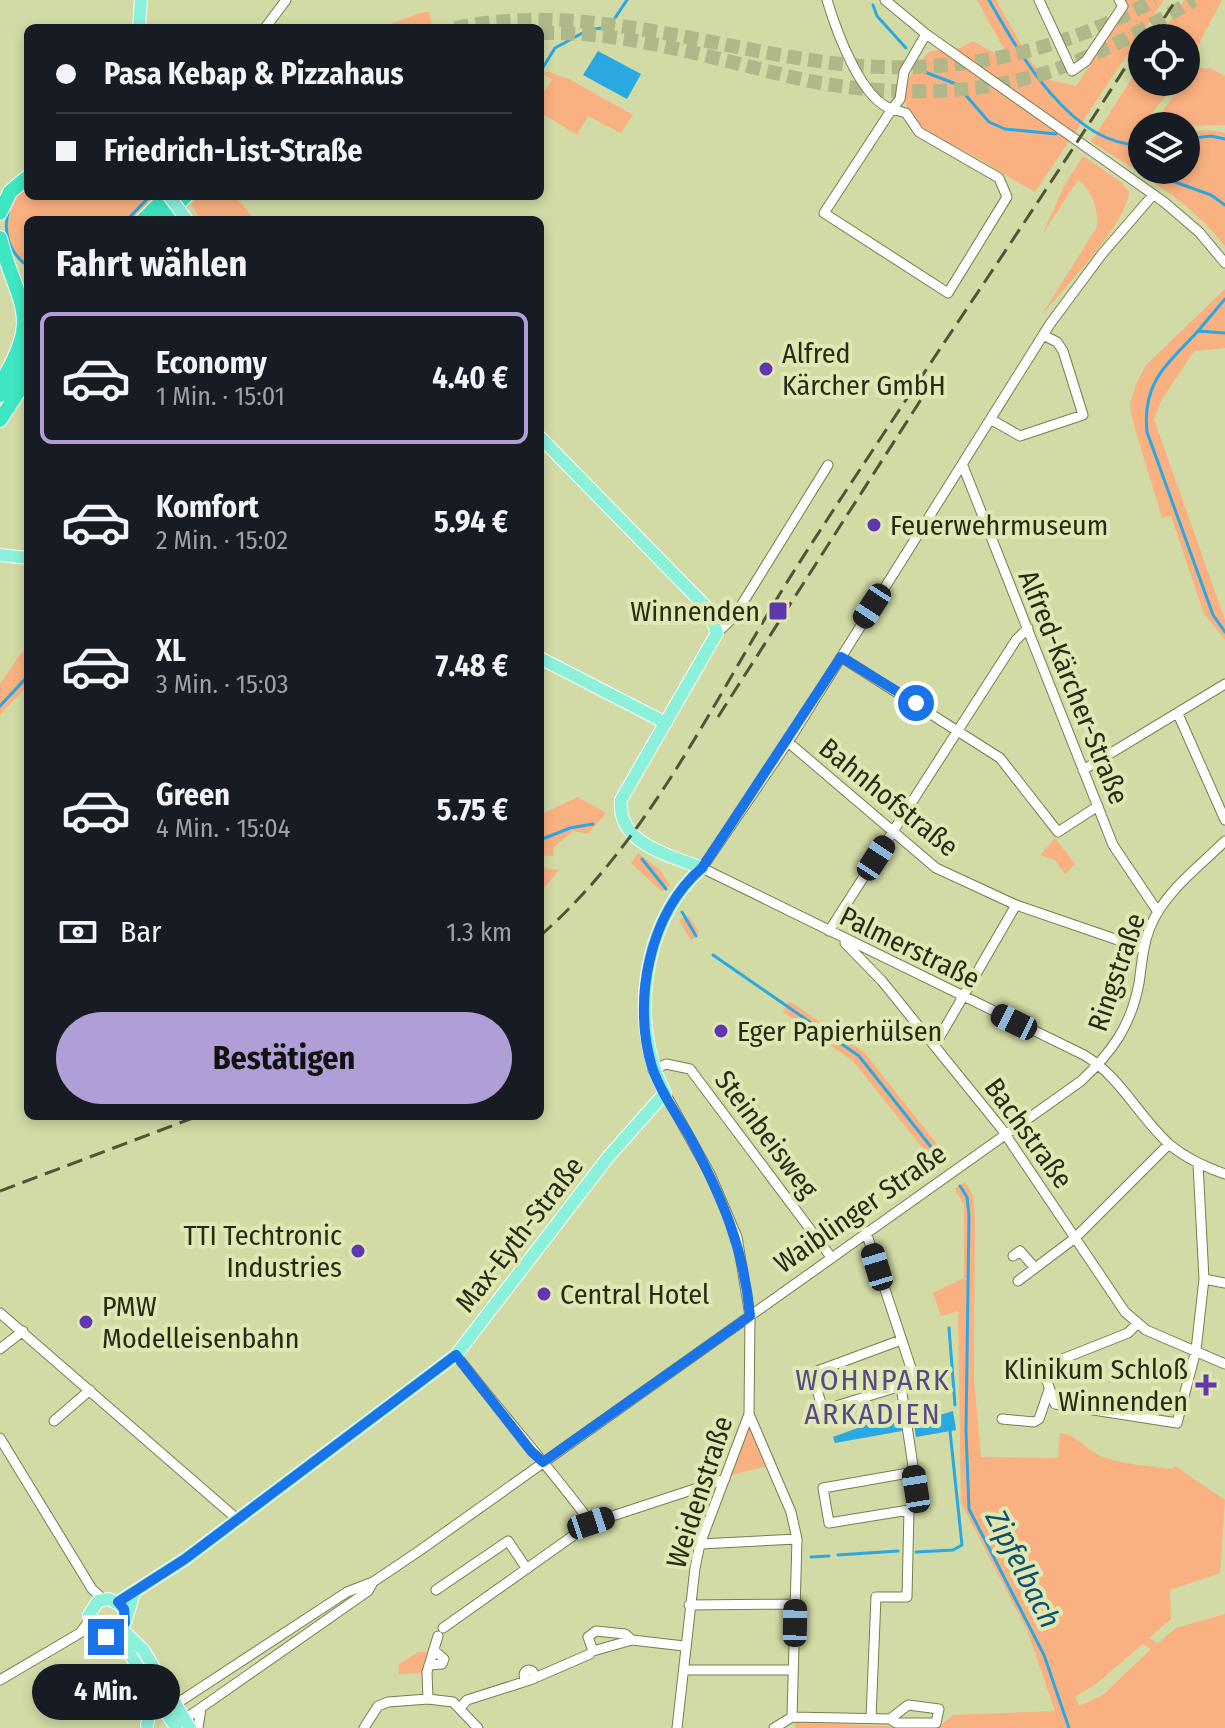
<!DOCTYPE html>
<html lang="de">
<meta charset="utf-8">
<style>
body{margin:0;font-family:"Fira Sans Condensed",sans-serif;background:#242831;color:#f1f3f6;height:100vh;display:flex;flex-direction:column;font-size:30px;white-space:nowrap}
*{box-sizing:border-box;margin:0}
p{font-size:26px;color:#9ea1a6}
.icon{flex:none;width:44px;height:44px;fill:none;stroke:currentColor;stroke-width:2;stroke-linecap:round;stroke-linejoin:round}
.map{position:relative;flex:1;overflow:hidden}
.side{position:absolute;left:24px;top:216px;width:520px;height:904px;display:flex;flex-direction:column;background:#171b24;border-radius:12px;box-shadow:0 4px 12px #0003}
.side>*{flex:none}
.top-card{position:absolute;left:24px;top:24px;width:520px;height:176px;border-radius:12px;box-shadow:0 4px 12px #0003;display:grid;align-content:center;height:176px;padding:0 32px;background:#171b24}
.buttons{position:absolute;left:1128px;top:24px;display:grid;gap:16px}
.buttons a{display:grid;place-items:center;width:72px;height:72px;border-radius:50%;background:#171b24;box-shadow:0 4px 12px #0003;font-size:40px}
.end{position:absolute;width:36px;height:36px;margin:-18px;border:10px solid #1a73e8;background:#fff;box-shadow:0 0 0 4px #fff}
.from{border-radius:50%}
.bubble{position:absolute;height:56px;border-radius:28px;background:#171b24;box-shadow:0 4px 12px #0003;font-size:26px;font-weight:700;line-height:56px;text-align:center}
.car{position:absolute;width:24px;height:48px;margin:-24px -12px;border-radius:10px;box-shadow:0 0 6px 2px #0007;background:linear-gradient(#222 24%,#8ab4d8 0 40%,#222 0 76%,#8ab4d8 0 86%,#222 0)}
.top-card b{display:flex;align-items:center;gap:28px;height:76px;font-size:30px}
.top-card b+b{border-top:2px solid #363941}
.top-card i{width:20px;height:20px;background:#f1f3f6}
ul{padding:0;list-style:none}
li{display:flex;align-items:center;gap:24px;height:132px;margin:0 16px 12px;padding:0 16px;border:4px solid transparent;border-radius:12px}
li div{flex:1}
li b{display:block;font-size:30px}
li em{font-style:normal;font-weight:700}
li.active{border-color:#b09ed6}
li>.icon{width:72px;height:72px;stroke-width:1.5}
h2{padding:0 32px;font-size:36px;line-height:96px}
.pay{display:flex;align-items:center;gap:20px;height:88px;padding:0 32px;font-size:30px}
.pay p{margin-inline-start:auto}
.primary-button{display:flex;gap:16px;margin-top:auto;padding:16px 32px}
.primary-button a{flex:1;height:92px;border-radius:48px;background:#b09ed6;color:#111;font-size:32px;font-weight:700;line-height:92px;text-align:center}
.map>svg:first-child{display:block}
</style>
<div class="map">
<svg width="1225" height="1728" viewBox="0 0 1225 1728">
<rect width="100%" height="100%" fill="#d2daa5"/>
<path fill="#fab181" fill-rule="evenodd" d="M977,0H996L1031,62L1050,80L1076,86L1109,37L1124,0H1164L1035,192C1013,180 992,166 970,154C920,129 875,107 930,51L960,48L973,41L1011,62Z
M1184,0H1222L1186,68V38H1159Z
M423,12H429L432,23L423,28H379Z
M1142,63V82H1176L1134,137L1142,139V170H1186V132L1209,130L1225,133V246C1190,201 1139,172 1091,142Z
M1199,68L1212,69L1225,76V125L1182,126L1179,115L1157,119L1189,74Z
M549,72L571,80L633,115L621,133L588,116L577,135L540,112V99L552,79L540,73Z
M1083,156L1121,182L1129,192C1126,226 1064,287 1041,316L1097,227C1099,211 1092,189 1078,180L1042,235L1063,188Z
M28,183V196H154L130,220H28V268C0,243 3,210 28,183Z
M200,196H235L255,220H201L191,204Z
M1225,289V348L1194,351L1162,399L1154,419L1225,620V640L1204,614L1171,516L1162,518L1133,422L1130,404L1136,384L1146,365Z
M28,652V685L0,715V684L21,653Z
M578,797L606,813L588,834L573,831L553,848L554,856L540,855V815Z
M1055,838L1075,864L1065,874L1055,860L1040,855Z
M638,853L660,870L670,885L662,892L631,863Z
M540,868L559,870L540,893Z
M688,915L699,932L691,941L679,920Z
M789,1001L864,1052L948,1158L937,1166L853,1061L783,1012Z
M965,1182L973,1195L975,1217L974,1378L981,1457L1058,1458L1060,1433C1078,1435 1086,1450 1103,1457C1125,1465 1151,1466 1173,1469L1175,1466L1225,1500L1220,1573L1170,1590L1171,1619L1149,1638L1158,1643L1176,1628L1225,1614V1728H938L953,1715L1055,1711L1027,1630L961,1503L958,1311L941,1316L933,1293L964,1278V1205L955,1189ZM1143,1644L1151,1649L1103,1695L1079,1706L1075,1697L1096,1684Z
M749,1414L771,1465L727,1476Z
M418,1652H430L423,1673L399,1674L398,1665Z
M795,1722L925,1728H795Z"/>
<path fill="#29a8e2" d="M598,51L641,74L627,99L583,75Z
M953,1411L956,1430L916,1437L914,1423Z
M899,1413L902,1431L835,1443L833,1437Z"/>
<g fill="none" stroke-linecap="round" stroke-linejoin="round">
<path stroke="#29a8e2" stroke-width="3" d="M989,0C1019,53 1072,147 1142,145
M873,5L877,16L906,48
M542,69L555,48L588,30L609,27L627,0
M917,69L956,84L989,122L1005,129L1056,134
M1186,139L1211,136L1225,139
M1142,170L1211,195L1225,205
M9,209C2,232 9,253 28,266
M127,220L150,196
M1198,331L1225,299
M1225,333L1198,331C1166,366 1142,382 1147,432L1213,615L1225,632
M0,706L28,676
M540,840L570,828L593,824
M642,859L666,889
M682,912L696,936
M713,955L859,1056L943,1162
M960,1186L967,1197L969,1215L966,1431L969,1509L1044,1655L1069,1728
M949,1328L955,1405
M916,1552L953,1550L962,1545L950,1431
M838,1555L898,1551
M811,1557L829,1556"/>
<path stroke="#b0b788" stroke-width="14" stroke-dasharray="14 7" stroke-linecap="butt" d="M455,28C589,0 719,52 850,65C956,75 1061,52 1154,0
M540,33C628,31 711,58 796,78C879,97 983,98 1065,66C1110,49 1152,25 1194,0"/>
<g stroke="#787e4d" stroke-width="11">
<path id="minor" d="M827,0C836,30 861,100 892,109L824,213L948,293L1007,197L999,178L919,132L906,113L892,109L900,99L904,72L926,34
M885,0L926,34L1164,202L1199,232L1225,263
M1039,0L1072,71L1086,61L1123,6L1119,0
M265,28L286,0
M1153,195L1102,254L1050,324L788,742L702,868L1084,1055C1121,1077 1138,1116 1170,1145C1187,1159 1205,1167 1225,1174
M992,420L1020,436L1083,415L1063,351L1057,342L1043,335
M963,466L1113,845L1158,912
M717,633L734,617L828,465
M841,657L1000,758L1058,832L1098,806
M1178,714L1225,820
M788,742L936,868L1016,905L1144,949
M1083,770L1225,684
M829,931L1016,640L1028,628
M845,943L882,981L1001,1128L1125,1312L1146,1330L1225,1364
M935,1045L1016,905
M653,1070L666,1064L690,1069L831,1257
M665,1093L710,1174L737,1237L750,1316L749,1414L700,1544L695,1568L677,1728
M866,1232L914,1377L901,1386L919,1506L909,1510L907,1597H876L871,1718
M1013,1256L1020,1251L1035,1268
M1204,1279L1225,1283
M1018,1281L1075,1238L1169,1144
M0,1313L237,1519
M1137,1324L1128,1333L1042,1367L1055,1404L1177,1423L1196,1350L1204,1279L1198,1164
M0,1349L23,1331
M456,1355C500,1412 548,1465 591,1523
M901,1386L823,1410L812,1373L901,1340
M749,1414L791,1512L797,1539L792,1717
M1002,1419L1034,1422L1039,1419L1049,1390
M54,1421L90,1390
M0,1438L92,1589L103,1599
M909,1510L829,1523L823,1488L914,1472
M700,1544L797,1539
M436,1590L508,1541L527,1569
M689,1605L795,1604
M443,1628L591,1523L725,1479
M632,1640L625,1634L596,1631L588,1637L593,1651L632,1640L684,1646
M429,1665L442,1664L444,1659L434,1650
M524 1675a5 5 0 1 1 10 0a5 5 0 1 1-10 0Z
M684,1670H793
M0,1680L80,1633L89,1621
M428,1699L427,1672L438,1636
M176,1704L347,1592L373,1582L419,1551L1081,1081C1112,1052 1131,1026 1139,983C1142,963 1143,942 1152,923C1166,891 1200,866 1225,841
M460,1708L467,1700L530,1680L590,1654
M185,1719L368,1591L373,1582
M198,1728L201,1708
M364,1728L378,1706L388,1702L428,1699L453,1702L478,1728
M774,1728L792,1717L890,1719L908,1705L939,1709L936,1723H896L890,1719"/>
</g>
<g stroke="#fff" stroke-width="14">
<path id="major" d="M139,28L141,0
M0,555L28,558
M540,658L666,723
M118,1602L185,1559L456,1355L609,1156L665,1093C629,1025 641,920 702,868C669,855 617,844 621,800L717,633L708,609L540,437
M126,1617L122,1606L109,1599L98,1601L89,1615L93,1630L112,1636C127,1628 128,1611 133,1596
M122,1629L144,1651L190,1728
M112,1636L128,1651L176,1728
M147,1725L151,1706L150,1687"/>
</g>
<g stroke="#fff" stroke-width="16">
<path id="highway" d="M0,213L10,192L28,177
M143,220L167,196
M161,220L186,196
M0,238C17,306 44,314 0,384
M0,395L28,356
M0,420L28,377"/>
</g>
<use href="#minor" stroke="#fff" stroke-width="9"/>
<use href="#major" stroke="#8bf1da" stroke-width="12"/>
<use href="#highway" stroke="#3ee7c2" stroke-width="14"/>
<path stroke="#515538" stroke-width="3" stroke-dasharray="16 8" stroke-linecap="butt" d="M1151,38L1176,0
M718,717L929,387
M540,936C653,837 715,696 794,571C908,393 1029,220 1142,41
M0,1191L198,1116"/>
<g stroke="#fff" stroke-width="14" stroke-linecap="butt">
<path id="major-bridge" d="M169,196L187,220"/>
</g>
<use href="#major-bridge" stroke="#8bf1da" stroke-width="12"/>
</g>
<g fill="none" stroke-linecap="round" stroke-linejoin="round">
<path stroke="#1a73e8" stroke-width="10" d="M106,1637L118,1633L125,1623L124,1609L118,1602L185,1559L456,1355L531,1451L543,1462L750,1316C744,1248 722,1197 690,1137C677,1115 660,1091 652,1067C632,1002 649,913 702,868L841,657L916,703"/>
</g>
<g fill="#6137af" stroke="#dfe7b2" stroke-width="3">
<circle cx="766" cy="369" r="8"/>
<circle cx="874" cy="525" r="8"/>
<rect x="768" y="601" width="20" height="20" rx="4"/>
<circle cx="721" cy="1031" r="8"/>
<circle cx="358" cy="1251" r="8"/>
<circle cx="544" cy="1294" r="8"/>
<circle cx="86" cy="1322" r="8"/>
<path d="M1202 1373h8v8h8v8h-8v8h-8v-8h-8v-8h8z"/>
</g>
<g text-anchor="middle" stroke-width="8" stroke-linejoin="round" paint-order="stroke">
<g font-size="28" fill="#272a15" stroke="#dfe7b2" text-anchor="start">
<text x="782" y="363">Alfred<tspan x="782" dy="32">Kärcher GmbH</tspan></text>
<text x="890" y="535">Feuerwehrmuseum</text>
<text x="760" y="621" text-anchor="end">Winnenden</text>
<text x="737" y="1041">Eger Papierhülsen</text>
<text x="342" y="1245" text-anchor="end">TTI Techtronic<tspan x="342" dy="32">Industries</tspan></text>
<text x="560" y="1304">Central Hotel</text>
<text x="102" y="1316">PMW<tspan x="102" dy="32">Modelleisenbahn</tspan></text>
<text x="1188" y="1379" text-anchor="end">Klinikum Schloß<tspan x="1188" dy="32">Winnenden</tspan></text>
</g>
<g font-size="28" fill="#272a15" stroke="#dfe7b2">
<text transform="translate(1074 687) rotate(68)" y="10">Alfred-Kärcher-Straße</text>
<text transform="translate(889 797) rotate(39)" y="10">Bahnhofstraße</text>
<text transform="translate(910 947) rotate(26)" y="10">Palmerstraße</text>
<text transform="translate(1116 972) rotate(-71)" y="10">Ringstraße</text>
<text transform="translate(1029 1133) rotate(54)" y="10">Bachstraße</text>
<text transform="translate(767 1134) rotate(53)" y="10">Steinbeisweg</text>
<text transform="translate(860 1208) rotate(-35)" y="10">Waiblinger Straße</text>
<text transform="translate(519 1234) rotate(-52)" y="10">Max-Eyth-Straße</text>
<text transform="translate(699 1492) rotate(-72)" y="10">Weidenstraße</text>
</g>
<g font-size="30" letter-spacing="2" fill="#594886" stroke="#dfe7b2">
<text x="873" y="1390">WOHNPARK<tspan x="873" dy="34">ARKADIEN</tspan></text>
</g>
<g font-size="30" font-style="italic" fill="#0f506e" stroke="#dfe7b2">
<text transform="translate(1023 1569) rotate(63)" y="10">Zipfelbach</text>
</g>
</g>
</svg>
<div class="buttons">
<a><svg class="icon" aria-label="locate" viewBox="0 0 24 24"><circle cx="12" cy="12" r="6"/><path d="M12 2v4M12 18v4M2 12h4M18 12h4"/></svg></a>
<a><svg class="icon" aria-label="layers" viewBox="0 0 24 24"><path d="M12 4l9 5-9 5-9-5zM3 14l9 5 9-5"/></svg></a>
</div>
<i class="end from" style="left:916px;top:703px"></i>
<i class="end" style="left:106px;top:1637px"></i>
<div class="bubble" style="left:32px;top:1664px;width:148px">4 Min.</div>
<i class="car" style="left:872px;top:606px;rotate:213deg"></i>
<i class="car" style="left:876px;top:858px;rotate:33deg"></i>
<i class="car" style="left:1014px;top:1022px;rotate:296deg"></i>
<i class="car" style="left:877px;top:1267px;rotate:343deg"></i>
<i class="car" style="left:916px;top:1489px;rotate:351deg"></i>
<i class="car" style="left:591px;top:1523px;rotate:72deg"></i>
<i class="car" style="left:795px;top:1623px;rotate:1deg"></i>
<div class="top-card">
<b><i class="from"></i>Pasa Kebap &amp; Pizzahaus</b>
<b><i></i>Friedrich-List-Straße</b>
</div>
<section class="side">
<h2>Fahrt wählen</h2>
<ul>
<li class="active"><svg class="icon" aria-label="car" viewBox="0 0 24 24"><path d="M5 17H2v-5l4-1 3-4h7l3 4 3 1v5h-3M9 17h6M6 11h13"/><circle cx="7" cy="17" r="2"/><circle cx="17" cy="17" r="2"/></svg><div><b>Economy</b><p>1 Min. · 15:01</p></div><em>4.40 €</em></li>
<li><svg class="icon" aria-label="car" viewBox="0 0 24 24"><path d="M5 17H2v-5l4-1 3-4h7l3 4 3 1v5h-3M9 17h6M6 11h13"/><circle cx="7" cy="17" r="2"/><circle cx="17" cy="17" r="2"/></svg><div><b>Komfort</b><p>2 Min. · 15:02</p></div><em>5.94 €</em></li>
<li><svg class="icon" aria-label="car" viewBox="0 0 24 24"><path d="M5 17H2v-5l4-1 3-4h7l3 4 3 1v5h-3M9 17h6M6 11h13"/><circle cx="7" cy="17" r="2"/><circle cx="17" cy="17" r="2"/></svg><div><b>XL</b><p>3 Min. · 15:03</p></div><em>7.48 €</em></li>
<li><svg class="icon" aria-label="car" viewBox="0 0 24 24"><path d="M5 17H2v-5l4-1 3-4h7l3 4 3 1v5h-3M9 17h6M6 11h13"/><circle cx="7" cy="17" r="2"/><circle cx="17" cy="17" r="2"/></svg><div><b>Green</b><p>4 Min. · 15:04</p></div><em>5.75 €</em></li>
</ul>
<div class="pay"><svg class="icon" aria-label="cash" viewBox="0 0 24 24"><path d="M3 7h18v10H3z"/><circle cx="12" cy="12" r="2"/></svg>Bar<p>1.3 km</p></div>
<div class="primary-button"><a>Bestätigen</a></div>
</section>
</div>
